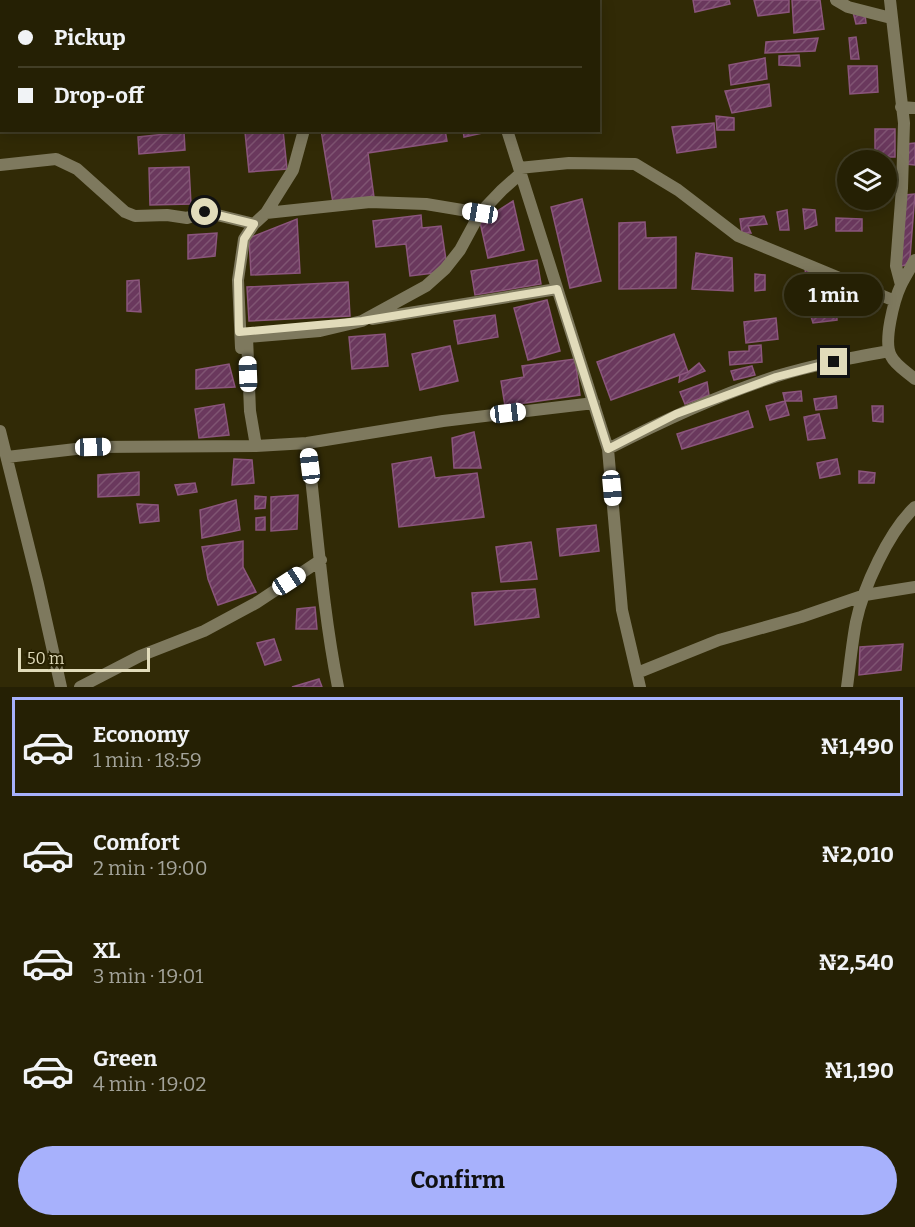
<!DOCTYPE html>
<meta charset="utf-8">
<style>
body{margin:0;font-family:Bitter,serif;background:#312d13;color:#f1f3f6;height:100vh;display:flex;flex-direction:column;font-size:22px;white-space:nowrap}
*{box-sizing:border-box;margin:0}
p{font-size:20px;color:#a3a39a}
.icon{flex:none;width:33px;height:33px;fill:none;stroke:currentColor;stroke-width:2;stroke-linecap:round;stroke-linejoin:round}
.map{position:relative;height:687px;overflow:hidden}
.details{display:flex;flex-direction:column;background:#252004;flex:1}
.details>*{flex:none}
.top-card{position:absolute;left:0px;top:0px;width:600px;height:132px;box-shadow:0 3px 15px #0003,0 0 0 2px #423e26;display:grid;align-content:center;height:132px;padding:0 18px;background:#252004}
.fabs{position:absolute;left:837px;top:150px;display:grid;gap:12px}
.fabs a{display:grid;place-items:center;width:60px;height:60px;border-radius:50%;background:#252004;box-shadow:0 3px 15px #0003,0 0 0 2px #423e26;font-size:30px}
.scale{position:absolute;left:18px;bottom:15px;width:132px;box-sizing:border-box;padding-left:6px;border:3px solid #e1dbba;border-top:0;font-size:16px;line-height:21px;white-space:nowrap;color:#e1dbba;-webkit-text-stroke:4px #272000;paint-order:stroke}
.end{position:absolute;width:27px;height:27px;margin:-14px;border:8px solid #e1dbba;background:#111;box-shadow:0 0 0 3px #111}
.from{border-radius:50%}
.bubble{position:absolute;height:42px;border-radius:21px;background:#252004;box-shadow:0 3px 15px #0003,0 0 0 2px #423e26;font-size:20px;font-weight:700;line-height:42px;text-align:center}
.car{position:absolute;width:18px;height:36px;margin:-18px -9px;border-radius:8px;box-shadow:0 0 4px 2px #0007;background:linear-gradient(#fff 24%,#345 0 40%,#fff 0 76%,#345 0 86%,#fff 0)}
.top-card b{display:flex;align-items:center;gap:21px;height:57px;font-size:22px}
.top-card b+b{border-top:2px solid #423e26}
.top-card i{width:15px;height:15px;background:#f1f3f6}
ul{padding:10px 0 0;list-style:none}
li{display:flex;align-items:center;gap:18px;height:99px;margin:0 12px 9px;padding:0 6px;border:3px solid transparent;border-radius:0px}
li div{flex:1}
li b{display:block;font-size:22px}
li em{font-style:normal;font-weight:700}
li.on{border-color:#a7b1fc}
li>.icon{width:54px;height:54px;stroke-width:1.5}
.cta{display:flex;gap:12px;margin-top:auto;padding:12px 18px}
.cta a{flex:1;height:69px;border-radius:36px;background:#a7b1fc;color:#111;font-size:24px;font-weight:700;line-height:69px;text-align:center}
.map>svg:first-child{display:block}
</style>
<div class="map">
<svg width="915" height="687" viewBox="0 0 915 687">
<defs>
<pattern id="building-hatch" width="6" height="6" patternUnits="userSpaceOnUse" patternTransform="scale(1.5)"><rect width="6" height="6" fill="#6a385d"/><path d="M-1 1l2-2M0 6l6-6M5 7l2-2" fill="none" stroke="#7f5472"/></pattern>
</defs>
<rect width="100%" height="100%" fill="#312a06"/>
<path fill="url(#building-hatch)" stroke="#8b567c" stroke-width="1.5" d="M412,0H448V2H408Z
M693,0H729L730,4L695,12Z
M754,0H789V12L758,16Z
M792,0H820L824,29L794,33Z
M853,12L865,15L866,23L856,24Z
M856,37L859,59H851L849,38Z
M818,38L815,51L765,53L766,42Z
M799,55L800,66L779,65V56Z
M765,58L767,79L731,85L729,65Z
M848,66H877L878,92L850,94Z
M769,84L771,106L732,113L725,91Z
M716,116L734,118V130H717Z
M714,123L716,147L677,153L672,127Z
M875,129H895V157H885V160H875Z
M262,130H283L287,169L249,172L245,132Z
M321,130H445L447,141L368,153L374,197L333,203Z
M463,130H483V133L464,137Z
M184,132L185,150L139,154L138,137Z
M915,143V165L906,164V144Z
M189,167L191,204L150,205L149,168Z
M915,194L910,257L906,265L901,266L905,195Z
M582,199L601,281L570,288L551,207Z
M513,201L524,250L488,258L480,222Z
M803,209L815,210L817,225L805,229Z
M787,210L789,230H780L777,212Z
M421,215L422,228L441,226L446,260L434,273L410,276L406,244L376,247L373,221Z
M764,216L767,224L748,226L751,233H742L740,219Z
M836,218L862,219V231H836Z
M297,219L300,273L251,275L249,238Z
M645,222L646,238L676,237V288L619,289V223Z
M217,233L215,256L188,259V235Z
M696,253L732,258L733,291L692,289Z
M537,260L541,284L475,295L471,271Z
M805,268L815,271V279H806Z
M755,274L765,275V290L755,291Z
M139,280L141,312L127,311V281Z
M348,282L350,316L249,321L247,287Z
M836,296L837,320L813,323L806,300Z
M547,300L560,351L528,360L514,308Z
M495,315L498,337L458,344L454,321Z
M776,318L778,339L746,343L744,322Z
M385,334L388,366L352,369L349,337Z
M674,334L688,372L611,400L597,362Z
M761,345L762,362L730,365L729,352L749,351V346Z
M450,346L458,381L420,390L412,354Z
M575,359L580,395L505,406L501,381L524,377L522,366Z
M699,363L705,371L679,382L680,375L688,372Z
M229,364L235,387L196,389V370Z
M752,366L755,375L734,380L731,371Z
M707,382L709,395L685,404L680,392Z
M801,391L802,401H785L783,393Z
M836,396L837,408L816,410L814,399Z
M785,401L789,415L770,420L766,406Z
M224,404L229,435L199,438L195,409Z
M872,406H883V422L873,421Z
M748,411L753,427L682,449L677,434Z
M819,414L825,438L808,440L804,417Z
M474,432L481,468H454L452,438Z
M431,457L435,478L477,473L484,517L399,527L392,464Z
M234,459L252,460L254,483L232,485Z
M837,459L840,474L820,478L817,463Z
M859,471L875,473L874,483H859Z
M139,472V495L98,497V475Z
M195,483L197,492L178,495L175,485Z
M298,495L297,529L271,531V497Z
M255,496L266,497L265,508L255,509Z
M236,500L240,530L202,538L200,510Z
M137,504L158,505L159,521L140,523Z
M265,517V530H256V518Z
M596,525L599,551L560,556L557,529Z
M243,541V567L256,592L218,605L208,579L202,547Z
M531,542L537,579L501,582L496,547Z
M535,589L539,617L475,625L472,593Z
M315,607L317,629H296L297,609Z
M274,639L281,660L265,665L257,643Z
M903,644L901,670L859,675L860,647Z
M319,679L322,687H292Z"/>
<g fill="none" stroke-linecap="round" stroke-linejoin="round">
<path stroke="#7e795e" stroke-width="12" d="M305,0V2
M463,0V2
M836,0L848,7L891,18
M890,0L904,123L902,188L896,266L901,285
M901,107L915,108
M507,130L608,449L622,610L640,687
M0,165L56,159L77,169L125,212L135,216L167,215L187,218L205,212L254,224
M519,168L569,163L635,164L678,190L738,236L895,301
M266,213L370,202L426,204L480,213
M915,260C910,269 905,277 901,285C894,300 883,342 891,356C895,365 907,372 915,379
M372,319L557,289
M241,348L238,280L244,239L254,224L266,213L293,170L304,130
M0,431L38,584L61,687
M307,443C317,524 322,606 338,687
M256,446L250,411L247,337L320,331L362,321L426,286L445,269L460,250L480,213L502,190L520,174
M608,449C662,421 718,395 777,376C813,365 851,358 889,351
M7,457L93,447L256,446L307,443L443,421L594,403
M637,673L719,640L801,617L865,595L915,587
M80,687L140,656L204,631L256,603L321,560
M847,687C850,665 852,643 856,622C863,588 889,531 915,507"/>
</g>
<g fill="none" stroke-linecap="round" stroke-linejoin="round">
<path stroke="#e1dbba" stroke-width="8" d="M205,212L254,224L244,239L238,280L239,332L362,321L557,289L608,449L676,414L776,377L834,362"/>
</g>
</svg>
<div class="fabs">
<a><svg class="icon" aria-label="layers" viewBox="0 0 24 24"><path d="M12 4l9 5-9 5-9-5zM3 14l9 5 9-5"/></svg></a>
</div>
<div class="scale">50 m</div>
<i class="end from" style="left:205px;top:212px"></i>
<i class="end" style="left:834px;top:362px"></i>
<div class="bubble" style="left:784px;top:274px;width:99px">1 min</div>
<i class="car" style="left:480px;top:213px;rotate:279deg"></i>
<i class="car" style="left:248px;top:374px;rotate:358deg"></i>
<i class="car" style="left:508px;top:413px;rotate:83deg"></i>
<i class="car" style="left:93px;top:447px;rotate:88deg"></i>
<i class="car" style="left:310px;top:466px;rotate:353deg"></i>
<i class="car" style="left:612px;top:488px;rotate:175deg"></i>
<i class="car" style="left:289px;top:581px;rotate:57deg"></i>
<div class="top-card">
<b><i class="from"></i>Pickup</b>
<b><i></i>Drop-off</b>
</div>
</div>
<section class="details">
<ul>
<li class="on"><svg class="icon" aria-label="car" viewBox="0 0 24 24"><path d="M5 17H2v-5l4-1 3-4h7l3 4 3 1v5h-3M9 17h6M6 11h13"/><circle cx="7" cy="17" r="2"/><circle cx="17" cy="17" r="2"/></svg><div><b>Economy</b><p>1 min · 18:59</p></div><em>₦1,490</em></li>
<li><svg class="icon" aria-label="car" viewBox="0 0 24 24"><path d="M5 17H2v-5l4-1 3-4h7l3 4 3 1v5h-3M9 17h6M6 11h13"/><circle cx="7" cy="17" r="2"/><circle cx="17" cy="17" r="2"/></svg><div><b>Comfort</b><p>2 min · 19:00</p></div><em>₦2,010</em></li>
<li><svg class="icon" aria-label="car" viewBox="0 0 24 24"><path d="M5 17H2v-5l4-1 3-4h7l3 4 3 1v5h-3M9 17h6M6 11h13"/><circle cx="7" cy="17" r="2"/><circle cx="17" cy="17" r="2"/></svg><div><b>XL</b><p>3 min · 19:01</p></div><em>₦2,540</em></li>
<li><svg class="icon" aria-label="car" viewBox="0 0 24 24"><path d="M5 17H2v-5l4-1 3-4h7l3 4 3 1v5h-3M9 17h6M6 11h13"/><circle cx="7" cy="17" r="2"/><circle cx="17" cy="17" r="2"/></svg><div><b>Green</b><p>4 min · 19:02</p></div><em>₦1,190</em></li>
</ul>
<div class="cta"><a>Confirm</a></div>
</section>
